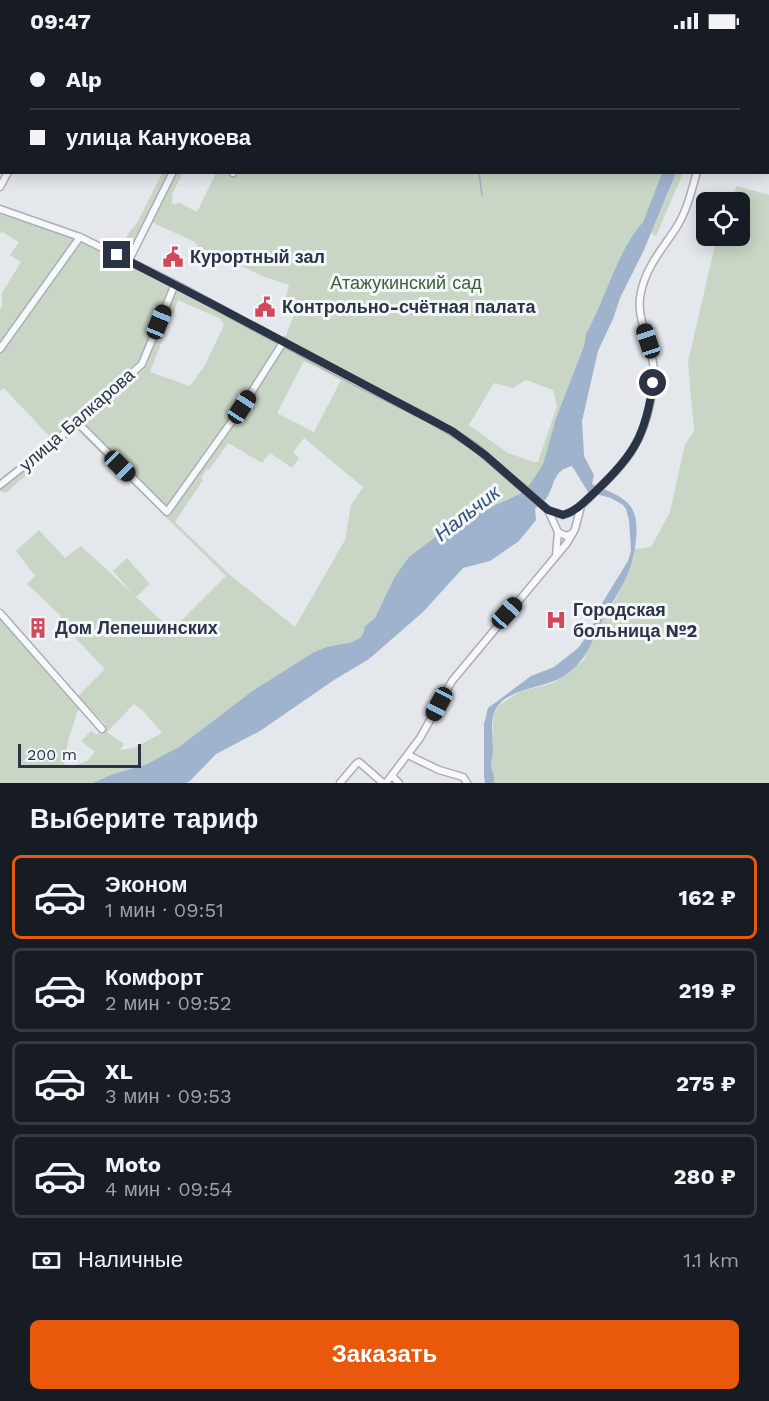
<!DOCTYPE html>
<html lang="ru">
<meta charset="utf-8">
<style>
body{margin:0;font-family:"Work Sans",sans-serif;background:#242831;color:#f1f3f6;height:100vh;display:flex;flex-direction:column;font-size:22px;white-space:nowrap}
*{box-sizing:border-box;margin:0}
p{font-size:20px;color:#9ea1a6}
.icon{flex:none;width:33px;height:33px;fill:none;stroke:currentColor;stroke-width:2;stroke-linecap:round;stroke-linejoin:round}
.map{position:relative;height:741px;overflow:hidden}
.panel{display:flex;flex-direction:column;background:#171b24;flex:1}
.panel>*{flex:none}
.banner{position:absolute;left:0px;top:0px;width:770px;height:132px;box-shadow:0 3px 15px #0003;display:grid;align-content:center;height:132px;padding:0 30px;background:#171b24}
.tools{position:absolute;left:696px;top:150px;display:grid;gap:12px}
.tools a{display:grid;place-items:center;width:54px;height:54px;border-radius:9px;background:#171b24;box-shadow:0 3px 15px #0003;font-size:30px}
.scale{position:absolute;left:18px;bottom:15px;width:123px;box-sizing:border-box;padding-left:6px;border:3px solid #2b3445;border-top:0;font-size:16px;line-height:21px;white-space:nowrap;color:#2b3445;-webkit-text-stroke:4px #f4f6f9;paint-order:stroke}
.end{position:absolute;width:27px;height:27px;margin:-14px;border:8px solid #2b3445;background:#fff;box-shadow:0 0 0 3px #fff}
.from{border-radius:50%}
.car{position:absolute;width:18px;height:36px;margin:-18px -9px;border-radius:8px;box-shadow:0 0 4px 2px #0007;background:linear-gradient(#222 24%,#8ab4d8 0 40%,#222 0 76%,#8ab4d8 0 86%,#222 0)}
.banner b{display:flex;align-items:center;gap:21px;height:57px;font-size:22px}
.banner b+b{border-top:2px solid #363941}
.banner i{width:15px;height:15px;background:#f1f3f6}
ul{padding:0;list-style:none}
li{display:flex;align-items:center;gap:18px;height:84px;margin:0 12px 9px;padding:0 18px;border:3px solid #363941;border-radius:9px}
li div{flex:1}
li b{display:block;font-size:22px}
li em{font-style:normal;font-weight:700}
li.on{border-color:#ea580c}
li>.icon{width:54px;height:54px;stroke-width:1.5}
h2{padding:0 30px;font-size:27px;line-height:72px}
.pay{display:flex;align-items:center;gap:15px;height:66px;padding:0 30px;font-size:22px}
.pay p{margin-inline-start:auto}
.primary-button{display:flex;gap:12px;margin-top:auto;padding:12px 30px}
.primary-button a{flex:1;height:69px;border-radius:9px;background:#ea580c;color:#fff;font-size:24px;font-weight:700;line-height:69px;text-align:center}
.status{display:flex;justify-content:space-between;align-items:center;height:42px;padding:0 30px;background:#171b24;direction:ltr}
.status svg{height:16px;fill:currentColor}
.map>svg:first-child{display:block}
</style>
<div class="status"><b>09:47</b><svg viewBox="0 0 49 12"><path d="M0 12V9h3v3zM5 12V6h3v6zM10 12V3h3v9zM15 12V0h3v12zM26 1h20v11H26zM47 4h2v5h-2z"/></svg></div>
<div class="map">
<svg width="769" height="741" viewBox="0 0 769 741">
<rect width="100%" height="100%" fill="#e4e7ec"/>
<path fill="#c9d6c5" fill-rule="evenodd" d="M306,0H722L721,2Z
M162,131H183L172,152L173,156L171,161L176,163L178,160L197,170L216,131H662L643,180C618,207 604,260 586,292L584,304L556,376L543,422L530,442L520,452L482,469L474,475L459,477L428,501L394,536L375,576L365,584L363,592L360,596L352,600L327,605L314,610L251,650L179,705L145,723L116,731L92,741H0V571L80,662L68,699L64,722L71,725L87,719L95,710L81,699L91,689L97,693L106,683L78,654L105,627L62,582L60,573L27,542L35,534L16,509L39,488L65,516L81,504L133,552L113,529L127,516L150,542L136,555L172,588L226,534L77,388L6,451L0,449V437L51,396L4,346L0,349V266L2,265V251L21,220L10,213L19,200L2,190L0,192V167L39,180L116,213L128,192L137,181ZM149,179L195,200L207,218L232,224L238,222L262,234L289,243L284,262L293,275L284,299L128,219ZM178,258L221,277L224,283L205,323L190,344L150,330ZM304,319L341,338L314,390L277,371ZM526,338L553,348L557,364L538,420H534L508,411L469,383L494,341L513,346ZM304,396L363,445L351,463L345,498L295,585L229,532L175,480L203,438L201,436L207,427L209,428L228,401L262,421L270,411L292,426L299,416L293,410ZM134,662L144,670L162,691L134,706L120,708L124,702L107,690Z
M676,131H683L656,194L651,191Z
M737,144L769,153V741H494L491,723L493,706L492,696L494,672L498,664L519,650L553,641L566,633L584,618L592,596L618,553L633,519L635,507L651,505L670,470L685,402L694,389L688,320L717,194H740V160H729Z"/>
<path fill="#9fb4cc" d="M370,0H533L372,2Z
M662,131H676L643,210L620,256L613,277L598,309L582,379L584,414L594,433L592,442C604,448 623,453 631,465C637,474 637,486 636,496C634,532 617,550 602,580C590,601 588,617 567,632C547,647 512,644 497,665C489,677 493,696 493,710C493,714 491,719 491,723C492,730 495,734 494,741H485L484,735V682L488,666L531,634L554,625L578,606L590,590L601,563L628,519L631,509L629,478L626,467L623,463L611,456L588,450L572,424C552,429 556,442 546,457C543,460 538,463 535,467L536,478L519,499L490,519L463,526L423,570L369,617L334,638L260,689L216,712L190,739L186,741H92L116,731L145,723L179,705L251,650L314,610L327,605L352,600L360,596L363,592L365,584L375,576L394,536L409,515L459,477L474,475L482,469L520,452L530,442L543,422L556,376L584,304L586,292C604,260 618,207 643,180Z"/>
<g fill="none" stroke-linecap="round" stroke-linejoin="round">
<path stroke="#9fb4cc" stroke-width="1.5" d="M479,130L482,154"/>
<g stroke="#a9aeb7" stroke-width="9">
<path id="minor" d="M28,2L29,0
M238,2V0
M297,2L298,0
M756,2V0
M233,131V130
M0,145L8,130
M0,167L80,195L175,242L358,341L430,377L473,403L548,468L563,473C576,470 586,459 596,449C627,420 643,400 651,357C653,346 655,333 653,321C650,297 635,275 641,250C646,225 663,206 676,186C687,169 691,150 697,130
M128,220L173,130
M0,307L80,195
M77,380L167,470L242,365L284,299
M0,443L58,397L142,322L175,242
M548,468L558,490L566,494L573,491
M556,513L558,490
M0,571L102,687
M408,713L439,728L463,735L467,741
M392,734L399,741
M340,741L356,722L359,720L383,741
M386,741L420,696L452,639L567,501L575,487L581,464"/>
</g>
<use href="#minor" stroke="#f7f8fa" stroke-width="6"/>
</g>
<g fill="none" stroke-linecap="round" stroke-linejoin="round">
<path stroke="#2b3445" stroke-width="8" d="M117,213L216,264L452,389L485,413L548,468L563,473C577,469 586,458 596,449C634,413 646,393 653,341"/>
</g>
<defs>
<g id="civic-bare" transform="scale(1.62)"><path d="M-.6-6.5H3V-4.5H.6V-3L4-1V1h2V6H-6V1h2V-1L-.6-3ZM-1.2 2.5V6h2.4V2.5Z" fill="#d1495b" stroke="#f4f6f9" stroke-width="2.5" paint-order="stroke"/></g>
<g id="hospital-bare" transform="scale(1.62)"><path d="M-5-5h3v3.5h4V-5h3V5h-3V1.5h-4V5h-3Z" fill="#d1495b" stroke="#f4f6f9" stroke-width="2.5" paint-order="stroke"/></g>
<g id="building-bare" transform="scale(1.62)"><path d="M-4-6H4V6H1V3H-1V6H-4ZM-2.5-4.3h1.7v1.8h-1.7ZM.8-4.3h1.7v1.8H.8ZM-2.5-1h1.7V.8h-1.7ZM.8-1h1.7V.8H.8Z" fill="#d1495b" stroke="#f4f6f9" stroke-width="2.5" paint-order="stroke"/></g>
</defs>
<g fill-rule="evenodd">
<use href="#civic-bare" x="173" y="215"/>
<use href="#civic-bare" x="265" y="265"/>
<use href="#hospital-bare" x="556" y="578"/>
<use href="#building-bare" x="38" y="586"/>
</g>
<g text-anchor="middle" stroke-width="6" stroke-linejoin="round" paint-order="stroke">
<g font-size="18" font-weight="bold" fill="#2b3445" stroke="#f4f6f9" text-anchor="start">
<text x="190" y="221">Курортный зал</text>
<text x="282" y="271">Контрольно-счётная палата</text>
<text x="573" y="574">Городская<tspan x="573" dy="21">больница №2</tspan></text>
<text x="55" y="592">Дом Лепешинских</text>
</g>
<g font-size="18" fill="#3f6138" stroke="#f4f6f9">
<text x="406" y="247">Атажукинский сад</text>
</g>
<g font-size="18" fill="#2b3445" stroke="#f4f6f9">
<text transform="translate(77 378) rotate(-41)" y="6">улица Балкарова</text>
</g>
<g font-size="20" font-style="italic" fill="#34527a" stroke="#f4f6f9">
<text transform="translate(467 471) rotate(-38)" y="7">Нальчик</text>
</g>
</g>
</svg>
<div class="tools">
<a><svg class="icon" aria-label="locate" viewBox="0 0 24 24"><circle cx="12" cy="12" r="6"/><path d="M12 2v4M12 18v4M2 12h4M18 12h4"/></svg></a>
</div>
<div class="scale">200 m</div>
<i class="end from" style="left:653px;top:341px"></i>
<i class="end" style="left:117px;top:213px"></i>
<i class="car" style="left:159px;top:280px;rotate:22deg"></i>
<i class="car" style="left:648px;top:299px;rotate:342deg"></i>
<i class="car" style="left:242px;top:365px;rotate:33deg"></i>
<i class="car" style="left:120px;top:424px;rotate:135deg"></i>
<i class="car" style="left:507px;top:571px;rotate:42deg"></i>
<i class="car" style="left:439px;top:662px;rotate:208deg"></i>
<div class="banner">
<b><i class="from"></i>Alp</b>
<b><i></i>улица Канукоева</b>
</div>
</div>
<section class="panel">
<h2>Выберите тариф</h2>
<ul>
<li class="on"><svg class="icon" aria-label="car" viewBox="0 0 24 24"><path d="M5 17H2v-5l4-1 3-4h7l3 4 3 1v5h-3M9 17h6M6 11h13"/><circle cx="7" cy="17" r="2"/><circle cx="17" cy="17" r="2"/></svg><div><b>Эконом</b><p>1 мин · 09:51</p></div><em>162 ₽</em></li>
<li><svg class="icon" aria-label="car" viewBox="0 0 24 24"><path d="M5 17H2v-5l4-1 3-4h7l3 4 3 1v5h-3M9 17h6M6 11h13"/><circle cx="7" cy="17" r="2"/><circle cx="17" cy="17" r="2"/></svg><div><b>Комфорт</b><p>2 мин · 09:52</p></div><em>219 ₽</em></li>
<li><svg class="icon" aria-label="car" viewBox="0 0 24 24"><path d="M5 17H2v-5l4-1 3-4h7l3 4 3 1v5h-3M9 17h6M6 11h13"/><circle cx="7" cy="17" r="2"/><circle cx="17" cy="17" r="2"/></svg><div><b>XL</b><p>3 мин · 09:53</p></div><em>275 ₽</em></li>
<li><svg class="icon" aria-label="car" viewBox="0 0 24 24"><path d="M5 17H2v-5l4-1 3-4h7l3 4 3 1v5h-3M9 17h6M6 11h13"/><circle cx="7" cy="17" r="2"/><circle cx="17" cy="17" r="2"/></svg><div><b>Moto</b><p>4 мин · 09:54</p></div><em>280 ₽</em></li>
</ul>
<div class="pay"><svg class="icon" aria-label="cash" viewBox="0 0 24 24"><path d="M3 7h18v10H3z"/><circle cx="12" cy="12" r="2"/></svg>Наличные<p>1.1 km</p></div>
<div class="primary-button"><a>Заказать</a></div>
</section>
